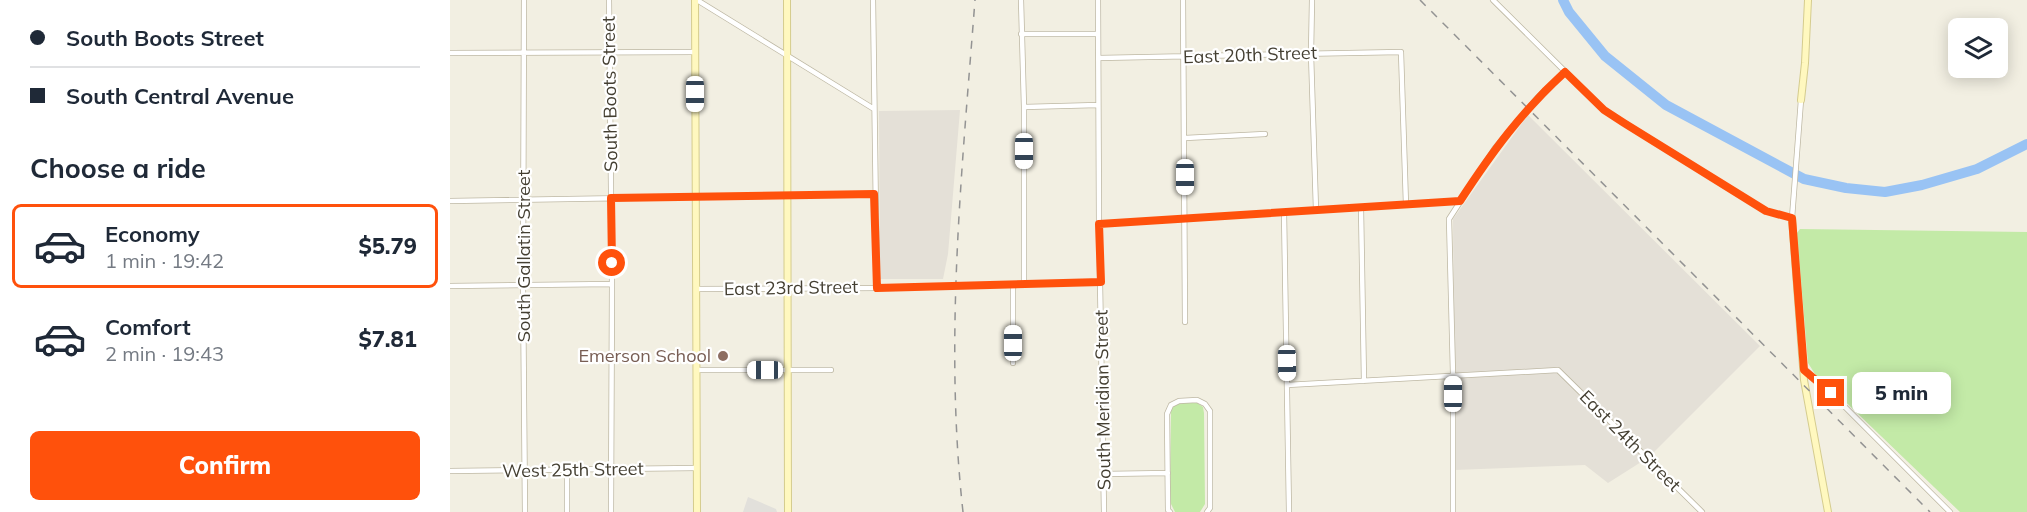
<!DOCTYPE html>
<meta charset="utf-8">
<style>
body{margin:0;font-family:Mulish,sans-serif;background:#f2f2f3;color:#1f2937;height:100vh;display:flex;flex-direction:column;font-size:22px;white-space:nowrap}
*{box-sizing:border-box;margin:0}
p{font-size:20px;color:#747a83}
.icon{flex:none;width:33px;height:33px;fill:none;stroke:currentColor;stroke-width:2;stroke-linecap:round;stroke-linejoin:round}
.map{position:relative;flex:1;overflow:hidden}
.sheet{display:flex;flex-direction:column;background:#fff;width:450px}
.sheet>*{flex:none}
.top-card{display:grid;align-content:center;height:132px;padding:0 30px;background:#fff}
.fabs{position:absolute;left:1498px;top:18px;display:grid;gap:12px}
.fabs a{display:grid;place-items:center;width:60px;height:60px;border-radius:9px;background:#fff;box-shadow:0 3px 15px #0003;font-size:30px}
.end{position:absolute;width:27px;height:27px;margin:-14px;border:8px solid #ff510c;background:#fff;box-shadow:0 0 0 3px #fff}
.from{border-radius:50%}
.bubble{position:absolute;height:42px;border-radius:9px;background:#fff;box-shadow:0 3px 15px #0003;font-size:20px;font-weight:800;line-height:42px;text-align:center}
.car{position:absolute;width:18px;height:36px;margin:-18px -9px;border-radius:8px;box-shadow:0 0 4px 2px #0007;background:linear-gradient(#fff 24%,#345 0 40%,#fff 0 76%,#345 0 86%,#fff 0)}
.top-card b{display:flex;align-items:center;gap:21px;height:57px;font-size:22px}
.top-card b+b{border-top:2px solid #e0e1e3}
.top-card i{width:15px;height:15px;background:#1f2937}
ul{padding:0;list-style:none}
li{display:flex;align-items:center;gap:18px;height:84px;margin:0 12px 9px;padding:0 18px;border:3px solid transparent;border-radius:9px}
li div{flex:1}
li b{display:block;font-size:22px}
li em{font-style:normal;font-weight:800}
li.selected{border-color:#ff510c}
li>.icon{width:54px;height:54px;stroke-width:1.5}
h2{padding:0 30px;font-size:27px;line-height:72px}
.button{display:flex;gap:12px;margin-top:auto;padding:12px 30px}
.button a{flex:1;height:69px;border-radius:9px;background:#ff510c;color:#fff;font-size:24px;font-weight:800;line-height:69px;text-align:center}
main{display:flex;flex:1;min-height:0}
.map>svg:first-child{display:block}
</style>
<main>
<section class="sheet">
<div class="top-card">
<b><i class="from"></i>South Boots Street</b>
<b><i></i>South Central Avenue</b>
</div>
<h2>Choose a ride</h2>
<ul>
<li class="selected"><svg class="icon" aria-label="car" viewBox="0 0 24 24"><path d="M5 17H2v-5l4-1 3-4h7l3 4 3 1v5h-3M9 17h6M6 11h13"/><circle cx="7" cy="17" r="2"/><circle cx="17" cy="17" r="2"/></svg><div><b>Economy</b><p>1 min · 19:42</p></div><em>$5.79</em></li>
<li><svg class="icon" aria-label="car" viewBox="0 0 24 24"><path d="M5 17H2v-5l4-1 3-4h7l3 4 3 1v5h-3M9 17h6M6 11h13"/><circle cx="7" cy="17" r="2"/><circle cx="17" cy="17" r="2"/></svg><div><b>Comfort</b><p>2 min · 19:43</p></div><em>$7.81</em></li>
</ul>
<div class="button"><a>Confirm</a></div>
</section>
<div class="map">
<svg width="1577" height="512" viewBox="0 0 1577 512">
<rect width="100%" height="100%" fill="#f2efe2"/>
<path fill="#e4e0d7" d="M510,110L498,254L493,279H430L429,111Z
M1078,115L1310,346L1199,457L1158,483L1135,465L1005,470L1003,219Z"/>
<path fill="#c3eaa7" d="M1350,229L1577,232V512H1510L1379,386L1367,377L1358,363L1347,233Z
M746,402L753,407L754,413L755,504L750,512H725L720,502L721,409L727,403Z"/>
<path fill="#e2e0db" d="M298,497L326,509L327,512H293Z"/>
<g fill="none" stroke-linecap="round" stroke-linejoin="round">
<path stroke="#99c3f4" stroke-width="10" d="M1113,0L1119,12L1155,56L1216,105L1354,179L1396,188L1435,192L1472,185L1527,169L1577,144"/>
<g stroke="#beb8a4" stroke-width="6">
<path id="street" d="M74,0L73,285L75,512
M159,0L162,284L161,512
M247,0L424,109
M423,0L427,288
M571,0L574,107V283
M648,0L649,224L654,512
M733,0L735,322
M862,0L861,54L866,210
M1043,0L1154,110L1316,211L1342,218L1351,100
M571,34H648
M0,53L245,52
M649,58L951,52L956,205
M574,107L648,105
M735,138L815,134
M0,201L424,194
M911,208L914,381
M834,212L839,512
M649,224L1010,201
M563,284V363
M0,286L162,284
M247,289L427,288L651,282
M248,370H381
M1354,370L1381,393L1500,512
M837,385L1108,370L1252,512
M0,471L247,468
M654,474L718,473
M117,512V470
M720,512L718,510L717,414L721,405L729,401L747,400L755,404L760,411V508L757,512
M1003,512V374L999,219L1045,148L1088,97L1115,72"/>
</g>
<g stroke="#d5cc8e" stroke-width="8">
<path id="secondary" d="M245,0L247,512
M337,0L338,512
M1351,100L1355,63L1358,0
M1342,218L1354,380L1378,512"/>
</g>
<use href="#street" stroke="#fff" stroke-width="4.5"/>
<use href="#secondary" stroke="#fff8bf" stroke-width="6"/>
<path stroke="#939393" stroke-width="1.5" stroke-dasharray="8 8" stroke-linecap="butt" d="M970,0L1480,512
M513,512C494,341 512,170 525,0"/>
</g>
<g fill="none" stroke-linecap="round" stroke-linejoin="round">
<path stroke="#ff510c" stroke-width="8" d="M162,263L161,198L424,194L427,288L651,282L649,224L1010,201C1042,152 1072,111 1115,72L1154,110L1174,123L1316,211L1342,218L1354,370L1381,393"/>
</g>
<circle fill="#8d6e63" stroke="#fff" stroke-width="2" cx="273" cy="356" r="6"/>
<g text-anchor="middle" stroke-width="4.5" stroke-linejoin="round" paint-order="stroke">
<g font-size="18" fill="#443f32" stroke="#fff">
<text transform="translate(800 55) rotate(-2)" y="6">East 20th Street</text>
<text transform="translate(160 94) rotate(-91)" y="6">South Boots Street</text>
<text transform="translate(74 256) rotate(-90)" y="6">South Gallatin Street</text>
<text transform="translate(341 288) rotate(-1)" y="6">East 23rd Street</text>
<text transform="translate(653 400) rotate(-91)" y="6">South Meridian Street</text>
<text transform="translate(1180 441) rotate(45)" y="6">East 24th Street</text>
<text transform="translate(123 470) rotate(-1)" y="6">West 25th Street</text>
</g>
<g font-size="18" fill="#785e54" stroke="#fff" text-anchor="end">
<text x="261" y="362">Emerson School</text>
</g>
</g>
</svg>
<div class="fabs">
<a><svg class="icon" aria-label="layers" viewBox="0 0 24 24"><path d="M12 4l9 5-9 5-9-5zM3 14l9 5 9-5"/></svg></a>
</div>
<i class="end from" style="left:162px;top:263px"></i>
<i class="end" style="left:1381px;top:393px"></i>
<div class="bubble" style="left:1402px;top:372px;width:99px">5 min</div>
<i class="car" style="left:245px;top:94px;rotate:180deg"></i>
<i class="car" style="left:574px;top:151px;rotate:180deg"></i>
<i class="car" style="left:735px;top:177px;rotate:180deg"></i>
<i class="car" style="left:563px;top:343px;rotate:0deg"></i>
<i class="car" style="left:837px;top:363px;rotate:179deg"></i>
<i class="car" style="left:315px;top:370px;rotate:270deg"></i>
<i class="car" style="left:1003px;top:394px;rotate:0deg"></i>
</div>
</main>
